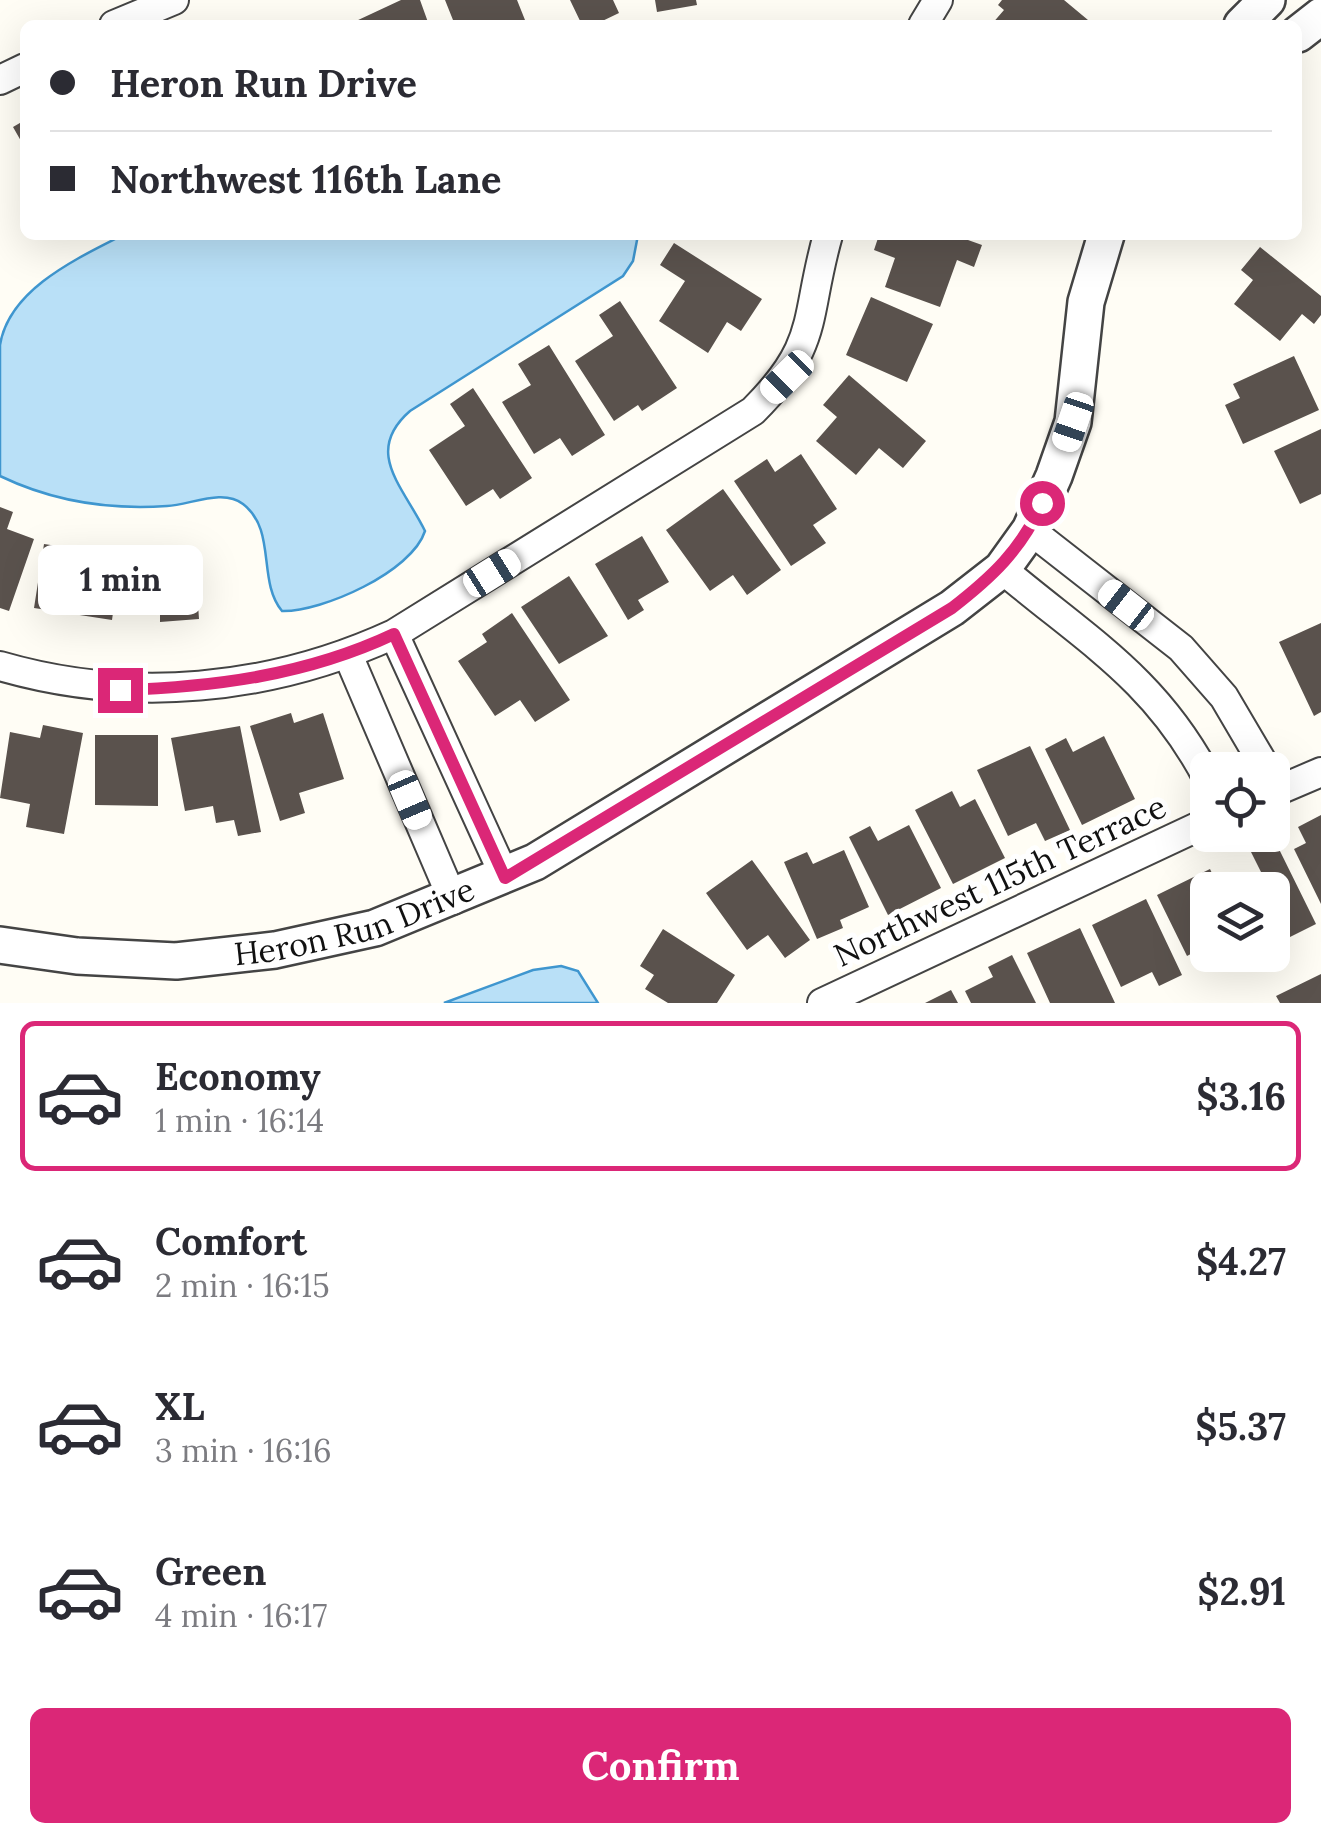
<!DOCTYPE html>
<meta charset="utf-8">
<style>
body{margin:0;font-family:Lora,serif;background:#f2f2f3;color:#2b2b33;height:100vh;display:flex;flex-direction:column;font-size:38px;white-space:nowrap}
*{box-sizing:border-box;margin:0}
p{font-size:32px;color:#7c7c81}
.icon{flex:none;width:55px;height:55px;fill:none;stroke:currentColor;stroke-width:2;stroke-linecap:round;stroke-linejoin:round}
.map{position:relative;height:1003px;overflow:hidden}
.sheet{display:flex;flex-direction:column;background:#fff;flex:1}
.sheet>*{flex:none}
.guide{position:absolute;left:20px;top:20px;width:1282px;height:220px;border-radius:15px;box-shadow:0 10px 40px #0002;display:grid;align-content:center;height:220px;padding:0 30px;background:#fff}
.tools{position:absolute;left:1190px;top:752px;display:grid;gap:20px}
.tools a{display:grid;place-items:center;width:100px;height:100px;border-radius:15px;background:#fff;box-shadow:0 10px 40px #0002;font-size:50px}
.end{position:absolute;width:45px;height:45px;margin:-22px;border:12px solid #db2777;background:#fff;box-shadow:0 0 0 5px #fff}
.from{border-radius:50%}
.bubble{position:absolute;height:70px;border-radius:15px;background:#fff;box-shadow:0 10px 40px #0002;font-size:32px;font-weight:700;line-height:70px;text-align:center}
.car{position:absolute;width:30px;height:60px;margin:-30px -15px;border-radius:12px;box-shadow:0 0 8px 2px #0007;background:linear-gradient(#fff 24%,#345 0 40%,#fff 0 76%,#345 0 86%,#fff 0)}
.guide b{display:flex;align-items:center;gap:35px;height:95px;font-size:38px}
.guide b+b{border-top:2px solid #e1e1e2}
.guide i{width:25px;height:25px;background:#2b2b33}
ul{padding:18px 0 0;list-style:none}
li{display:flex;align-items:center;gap:30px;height:150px;margin:0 20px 15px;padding:0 10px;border:5px solid transparent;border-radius:15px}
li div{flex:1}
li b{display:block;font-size:38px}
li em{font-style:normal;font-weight:700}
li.active{border-color:#db2777}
li>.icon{width:90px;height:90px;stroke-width:1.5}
.action{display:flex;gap:20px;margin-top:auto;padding:20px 30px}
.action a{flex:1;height:115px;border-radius:15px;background:#db2777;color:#fff;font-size:40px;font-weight:700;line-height:115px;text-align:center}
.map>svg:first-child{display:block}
</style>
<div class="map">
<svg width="1321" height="1003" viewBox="0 0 1321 1003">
<rect width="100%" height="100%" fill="#fffdf5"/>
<path fill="#b9e0f7" stroke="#3f96cf" stroke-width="2.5" d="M123,235H638L633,261L623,276L410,411C363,452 403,486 425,531C412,572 322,612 282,611C257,581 277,530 243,504C223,488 190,505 167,506C110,510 52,501 0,476C0,435 0,386 0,345C9,289 78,258 123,235Z
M561,966L578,971L598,1003H444L533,970Z"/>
<path fill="#5a524d" d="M401,0H420L429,25H357L356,21Z
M445,0H517L525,20L514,25H455Z
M570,0H613L619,13L594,25H582Z
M655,0H696L697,5L657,12Z
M1002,0H1064L1094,25H991L1004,10L998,5Z
M25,120V148L13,127Z
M879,235H954L982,245L974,267L957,260L940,307L885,287L895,258L874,250Z
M674,243L762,299L741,331L727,322L708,353L659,321L685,281L660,265Z
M1260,247L1321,296V315L1314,324L1302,314L1280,341L1234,304L1253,280L1241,270Z
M871,297L933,324L907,382L846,355Z
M620,301L677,388L642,411L638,405L614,421L575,361L613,336L599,315Z
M549,345L605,435L572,456L560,438L534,454L502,402L531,385L518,364Z
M1294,356L1319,410L1243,444L1225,405L1240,398L1233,384Z
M849,375L926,441L903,468L879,448L856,475L816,441L837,417L823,405Z
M473,388L532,478L500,499L493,489L466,506L429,450L465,426L450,404Z
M1321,429V494L1300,504L1274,451Z
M801,454L837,509L813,525L826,543L791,566L734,481L767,459L775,472Z
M723,489L781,570L747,595L733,575L710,591L666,530Z
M0,507L13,512L7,529L34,539L9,611L0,608Z
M642,536L669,582L638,600L644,610L628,620L595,564Z
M44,544L64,547L62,561L119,570L112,620L34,608Z
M157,553L158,564L195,561L199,619L160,622V612L141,614L137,554Z
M569,576L608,636L559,664L521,607Z
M512,613L570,700L535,722L520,700L495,716L458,661L487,642L482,634Z
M1321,623V712L1314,716L1279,642Z
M291,713L294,723L323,713L344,779L299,793L305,813L280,821L250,726Z
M43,725L83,733L64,834L26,827L30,804L0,798L10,732L40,738Z
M240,726L261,832L238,836L234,820L216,823L213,806L185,811L171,738Z
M95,735H158V806L95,805Z
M1104,736L1135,799L1082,825L1045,749L1066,738L1073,752Z
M1030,746L1070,830L1045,841L1036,823L1008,836L977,770Z
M952,791L960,807L975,799L1005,858L953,884L915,810Z
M1321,815V904L1294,849L1306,843L1298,827Z
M909,825L941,888L888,915L849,837L870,826L878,841Z
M1274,839L1316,924L1272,946V890L1231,887L1261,872L1250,850Z
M844,850L869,907L840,920L843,928L817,939L784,862L807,852L813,864Z
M752,860L810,940L785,958L768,935L747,950L706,893Z
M1210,869L1220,890H1208V955H1231L1210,965L1202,948L1187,956L1157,895Z
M1146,899L1182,975L1159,986L1152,972L1121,987L1092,925Z
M1080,928L1115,1003H1050L1027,953Z
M663,929L735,975L717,1003H668L645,989L654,975L640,966Z
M1012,955L1036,1003H971L965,991L993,977L988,967Z
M1321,974V1003H1280L1276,996Z
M951,990L958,1003H925Z"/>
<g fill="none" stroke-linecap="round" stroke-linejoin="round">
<g stroke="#444" stroke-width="32">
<path id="minor" d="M114,25L174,0
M923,25L938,0
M0,80L25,68
M1030,530L1181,648L1224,697L1267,770
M1002,569C1086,640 1155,678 1208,779
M394,634L505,877
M348,655L453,900
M0,666C131,704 270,691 394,634L753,411C821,343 804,319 828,235
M1272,793L1321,772
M822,1003L1208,822"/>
</g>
<g stroke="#444" stroke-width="40">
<g id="tertiary">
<path d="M1242,25L1267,0"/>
<path d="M1298,34L1321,16"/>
<path id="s1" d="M0,945L77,956L176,961L275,950L375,928L535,862L952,608L1002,569L1030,530L1054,476L1073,422L1086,302L1106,235"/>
</g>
</g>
<use href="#minor" stroke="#fff" stroke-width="28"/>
<use href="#tertiary" stroke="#fff" stroke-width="35"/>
</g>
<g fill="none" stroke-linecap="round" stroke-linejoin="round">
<path stroke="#db2777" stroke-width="12" d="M120,690C215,687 307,675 394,634L505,878L952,608C992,577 1021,550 1042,503"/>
</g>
<g text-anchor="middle" stroke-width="10" stroke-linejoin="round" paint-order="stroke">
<g font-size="32" fill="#111" stroke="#fff">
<text transform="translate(1000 881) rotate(-25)" y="11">Northwest 115th Terrace</text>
<text dy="11" stroke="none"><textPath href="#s1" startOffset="360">Heron Run Drive</textPath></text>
</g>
</g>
</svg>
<div class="tools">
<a><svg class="icon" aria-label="locate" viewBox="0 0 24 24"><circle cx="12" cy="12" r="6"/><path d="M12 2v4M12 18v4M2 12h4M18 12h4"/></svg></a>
<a><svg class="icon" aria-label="layers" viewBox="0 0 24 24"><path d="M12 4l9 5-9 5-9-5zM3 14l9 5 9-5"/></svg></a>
</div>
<i class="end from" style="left:1042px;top:503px"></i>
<i class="end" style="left:120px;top:690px"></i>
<div class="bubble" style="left:38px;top:545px;width:165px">1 min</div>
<i class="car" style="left:787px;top:377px;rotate:225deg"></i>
<i class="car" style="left:1073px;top:422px;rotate:199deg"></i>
<i class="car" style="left:492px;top:573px;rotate:58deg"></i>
<i class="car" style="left:1126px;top:605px;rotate:308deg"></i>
<i class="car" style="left:410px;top:800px;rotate:157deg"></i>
<div class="guide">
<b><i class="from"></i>Heron Run Drive</b>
<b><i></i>Northwest 116th Lane</b>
</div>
</div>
<section class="sheet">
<ul>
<li class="active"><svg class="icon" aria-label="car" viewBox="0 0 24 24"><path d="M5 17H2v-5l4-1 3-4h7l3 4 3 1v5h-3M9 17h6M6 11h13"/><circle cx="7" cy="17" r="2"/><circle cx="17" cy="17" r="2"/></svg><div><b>Economy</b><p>1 min · 16:14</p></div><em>$3.16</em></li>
<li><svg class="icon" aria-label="car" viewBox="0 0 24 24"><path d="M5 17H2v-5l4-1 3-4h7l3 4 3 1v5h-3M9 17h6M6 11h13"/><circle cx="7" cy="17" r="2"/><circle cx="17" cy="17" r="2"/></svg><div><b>Comfort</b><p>2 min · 16:15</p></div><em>$4.27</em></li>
<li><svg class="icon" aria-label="car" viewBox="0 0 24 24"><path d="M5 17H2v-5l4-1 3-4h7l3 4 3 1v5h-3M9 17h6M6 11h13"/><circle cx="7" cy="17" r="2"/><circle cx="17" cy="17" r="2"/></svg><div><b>XL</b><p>3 min · 16:16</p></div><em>$5.37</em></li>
<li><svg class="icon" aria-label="car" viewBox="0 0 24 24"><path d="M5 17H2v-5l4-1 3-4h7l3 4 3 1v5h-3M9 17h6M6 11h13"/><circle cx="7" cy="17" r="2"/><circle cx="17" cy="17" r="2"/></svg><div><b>Green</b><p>4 min · 16:17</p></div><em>$2.91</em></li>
</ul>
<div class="action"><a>Confirm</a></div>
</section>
